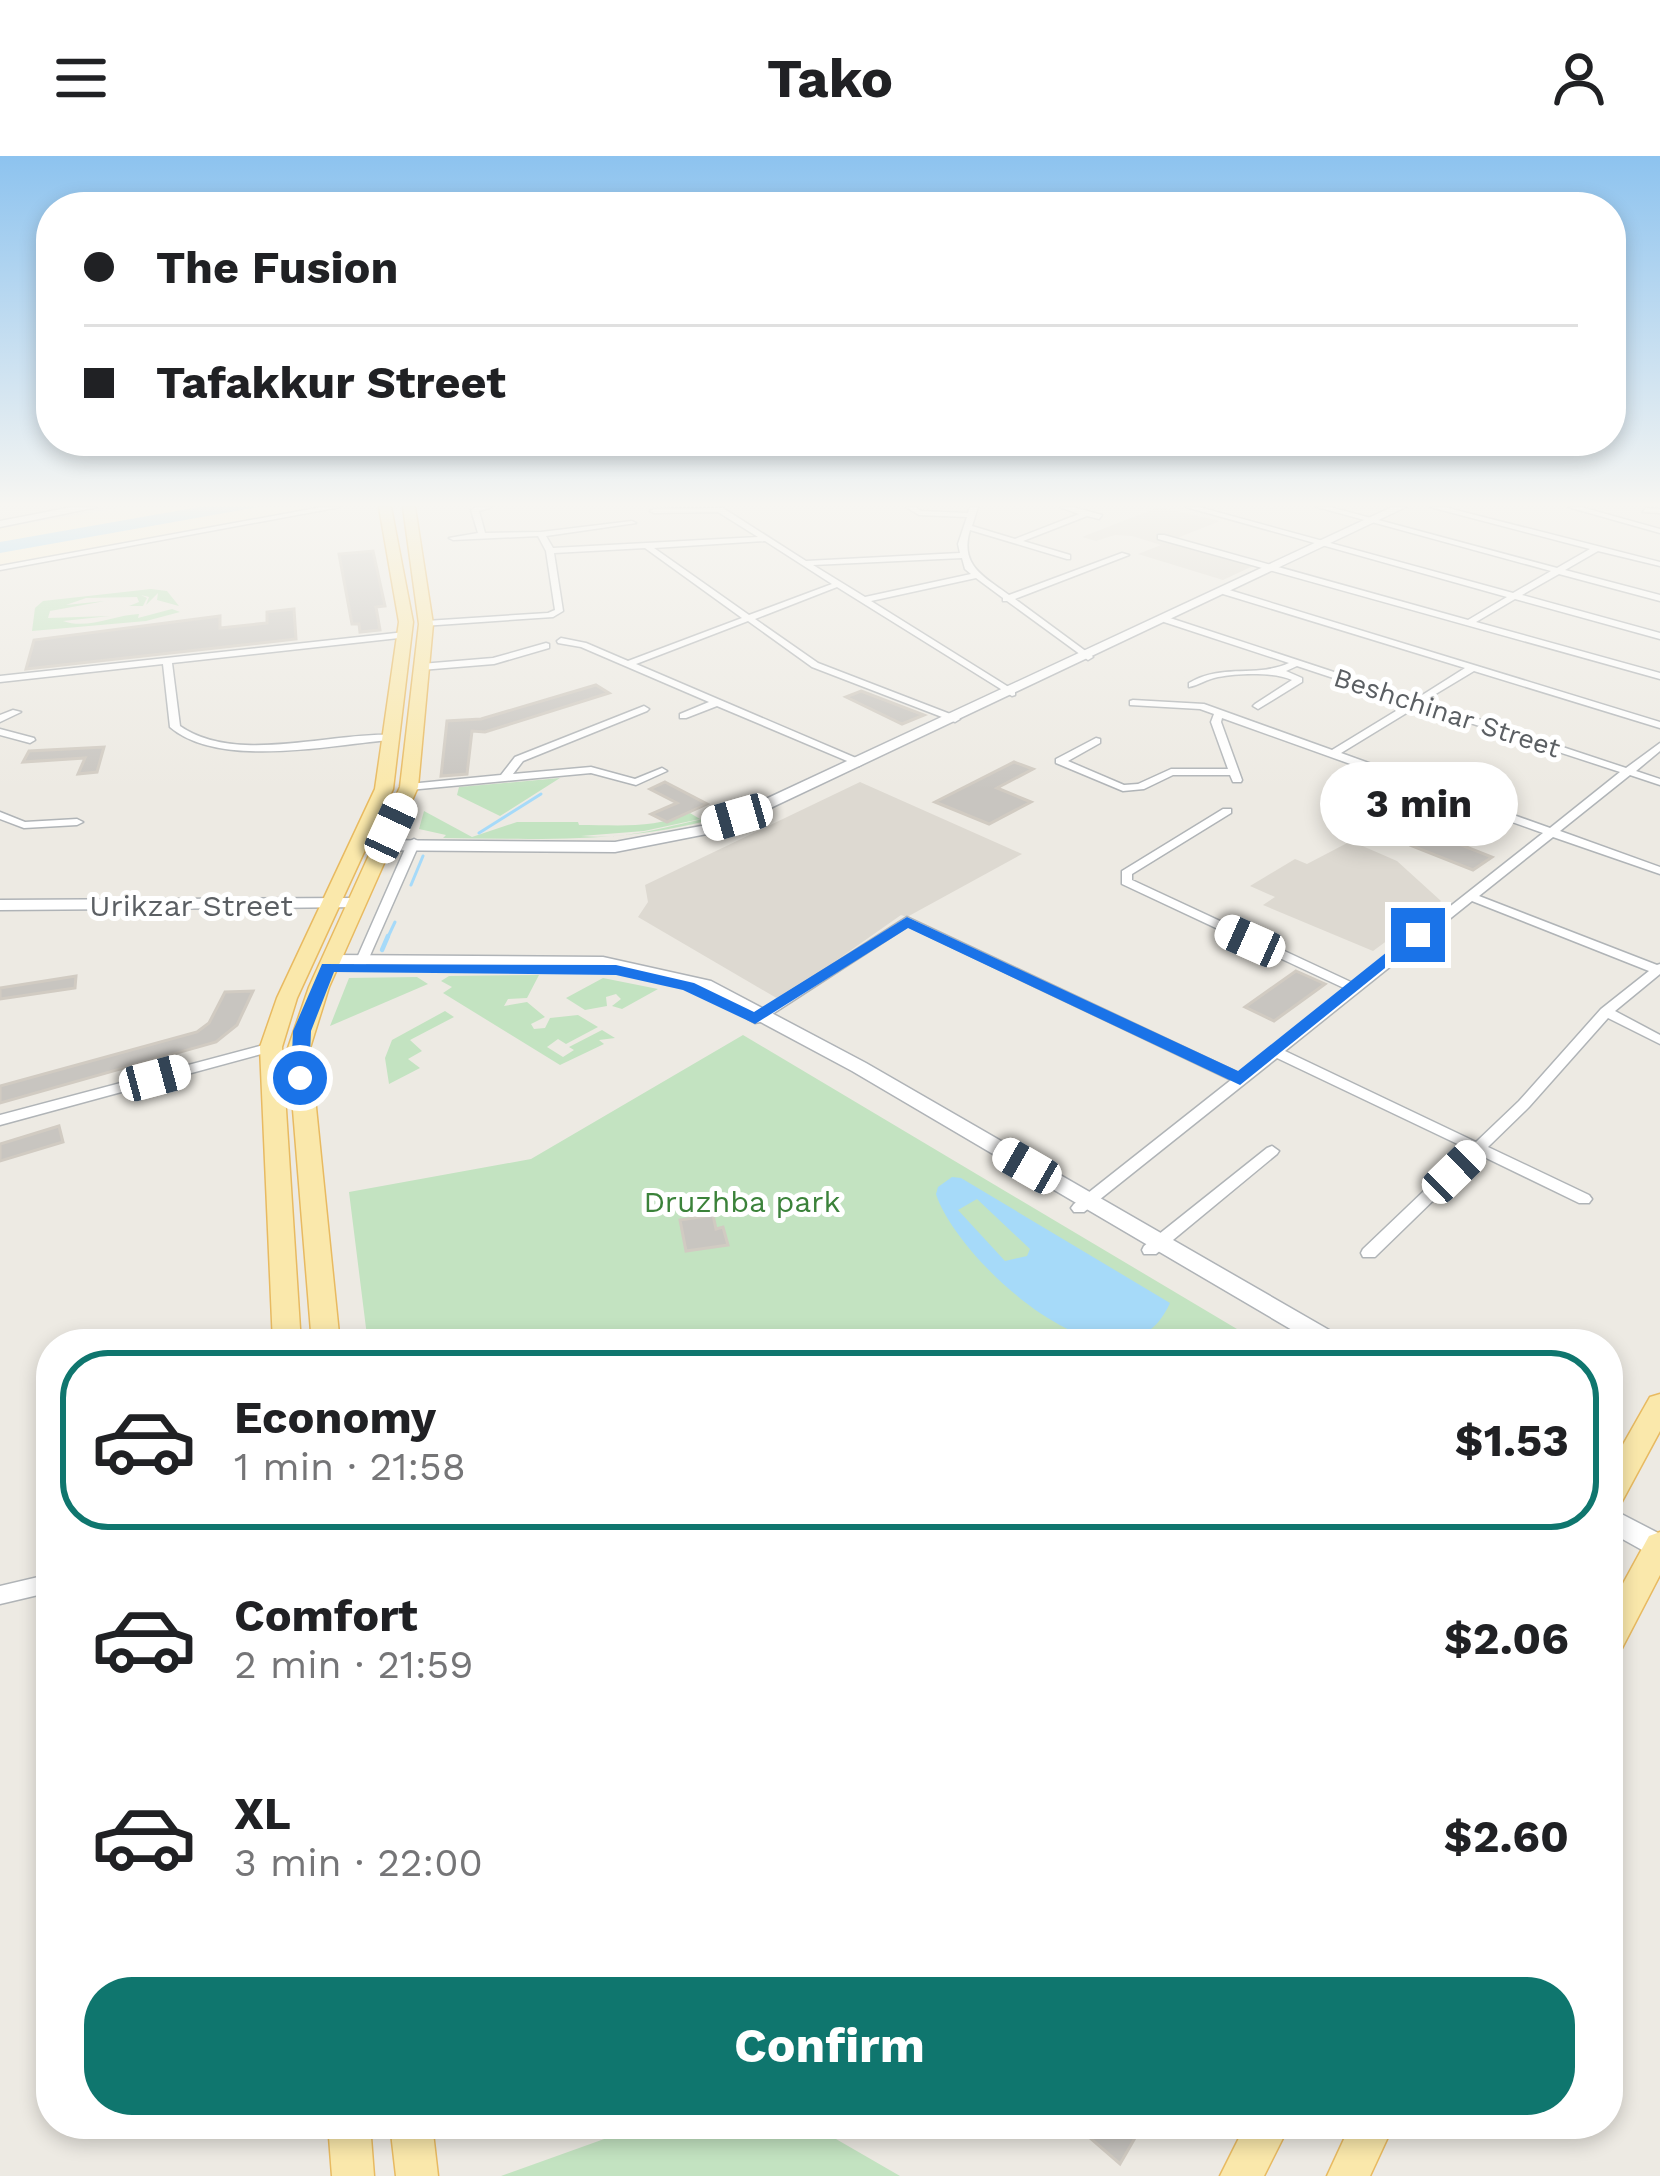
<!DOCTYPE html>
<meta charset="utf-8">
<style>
body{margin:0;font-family:"Work Sans",sans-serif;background:#f2f2f2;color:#202124;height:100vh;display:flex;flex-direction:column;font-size:45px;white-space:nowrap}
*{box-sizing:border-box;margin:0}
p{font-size:39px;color:#757577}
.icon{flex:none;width:66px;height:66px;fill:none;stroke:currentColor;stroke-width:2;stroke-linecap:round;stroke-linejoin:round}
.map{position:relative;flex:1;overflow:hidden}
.sheet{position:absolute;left:36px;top:1173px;width:1587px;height:810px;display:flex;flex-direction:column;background:#fff;border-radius:48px;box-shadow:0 6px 18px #0003}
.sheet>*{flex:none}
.guide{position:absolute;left:36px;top:36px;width:1590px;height:264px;border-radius:48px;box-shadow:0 6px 18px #0003;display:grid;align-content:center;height:264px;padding:0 48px;background:#fff}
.end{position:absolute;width:54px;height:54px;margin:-27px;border:15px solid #1a73e8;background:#fff;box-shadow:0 0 0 6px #fff}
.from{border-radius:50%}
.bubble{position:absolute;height:84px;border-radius:42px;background:#fff;box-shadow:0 6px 18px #0003;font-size:39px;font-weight:700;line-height:84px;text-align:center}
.car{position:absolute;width:36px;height:72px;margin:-36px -18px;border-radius:15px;box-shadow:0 0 9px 3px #0007;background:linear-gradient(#fff 24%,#345 0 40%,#fff 0 76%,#345 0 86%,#fff 0)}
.guide b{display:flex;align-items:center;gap:42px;height:114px;font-size:45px}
.guide b+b{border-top:3px solid #e0e0e0}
.guide i{width:30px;height:30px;background:#202124}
ul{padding:21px 0 0;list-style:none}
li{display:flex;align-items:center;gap:36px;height:180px;margin:0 24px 18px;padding:0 24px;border:6px solid transparent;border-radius:48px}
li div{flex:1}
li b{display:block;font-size:45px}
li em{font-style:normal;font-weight:700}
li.on{border-color:#0f766e}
li>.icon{width:108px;height:108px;stroke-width:1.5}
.action{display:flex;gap:24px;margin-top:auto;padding:24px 48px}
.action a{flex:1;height:138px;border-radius:48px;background:#0f766e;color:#fff;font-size:48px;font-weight:700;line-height:138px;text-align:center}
header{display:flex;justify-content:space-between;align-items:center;height:156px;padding:0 48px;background:#fff;font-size:54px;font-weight:700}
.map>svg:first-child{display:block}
</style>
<header><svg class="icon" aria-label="menu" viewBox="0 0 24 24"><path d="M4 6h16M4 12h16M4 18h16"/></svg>Tako<svg class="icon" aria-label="person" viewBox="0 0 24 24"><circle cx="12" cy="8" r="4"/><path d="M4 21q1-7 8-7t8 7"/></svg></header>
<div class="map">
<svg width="1660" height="2020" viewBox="0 0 1660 2020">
<rect width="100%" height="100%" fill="#edeae3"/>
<path fill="#fbf2d9" d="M126,351H325L0,411V372Z"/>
<path fill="#ddd9d1" d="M1159,351L1220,365L1172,384L1255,409L1223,424L1138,398L1161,389L1132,380L1115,379L1096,385L1082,381Z
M860,626L1022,698L907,761L901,759L780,844L638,761L648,746L645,729Z
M1351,685L1397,705L1441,745L1373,795L1263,749L1275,741L1250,730L1295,703L1307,708Z"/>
<path fill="#c3e3c1" d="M151,433L167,435L179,450L157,444L158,437L146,449L149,441L141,439L147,442L143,450H129L139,446L137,441L86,442L66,449L105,445L50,455L48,462L110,460L63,465C87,474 114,459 139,458L138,462L172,453L180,456L146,465L32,475L35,452L43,445Z
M560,622L500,660L457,639L459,631Z
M424,655L472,681L517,666H578L579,669C619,669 653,673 690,657L700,663L644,675L581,680C633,685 681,665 730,658C636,688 541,683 443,682L446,679L419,673Z
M539,819L527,842L508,843L504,850L527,846L545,861L531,868L534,873L545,872L550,862L578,859L598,871L566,888L558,883L547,891L563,901L574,894L569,891L602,874L615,882L599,884L604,888L560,909L443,837L452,831L441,825L449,820Z
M417,821L428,828L330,870L349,822Z
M603,822L658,833L622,853L612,850L621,843L616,838L606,841L607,850L585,854L566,842Z
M445,855L454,861L410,884L422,895L408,903L420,912L389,928L385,902L392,884Z
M743,879L1242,1176L1233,1188H368L349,1036L531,1003Z
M646,1968H810L900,2020H501Z"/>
<path fill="#a6daf9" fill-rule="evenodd" d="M199,351H258L0,397V386Z
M952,1021L961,1022L1170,1147C1120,1257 956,1103 936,1038L938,1031ZM977,1043L1030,1093L1027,1100L1005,1105L958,1054Z"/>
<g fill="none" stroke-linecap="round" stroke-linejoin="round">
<path stroke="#a6daf9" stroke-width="3" d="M479,677L541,638
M411,729L423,700
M387,783L395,766"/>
<path stroke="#a6daf9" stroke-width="4.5" d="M382,794L388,780"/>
</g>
<path fill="#c8c5c0" stroke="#d1cbc2" stroke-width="3" d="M373,395L385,450L376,451L380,474L360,476L359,468H352L339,398Z
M294,453L296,483L26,513L34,484L220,460V472L267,467V456Z
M596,529L609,537L485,576L472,575L467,618L441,620L447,565L481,563Z
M861,535L924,559L902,568L846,541Z
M104,591L97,616L78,618L85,602L23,606L29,595Z
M1014,606L1033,613L997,632L1031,646L989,668L935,646Z
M665,626L707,648L667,666L651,658L677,647L650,633Z
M1431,677L1492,701L1473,714L1412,690Z
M1296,815L1325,828L1274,865L1245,851Z
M76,820L75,832L0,843V832Z
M253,835L237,869L216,886L0,947V930L197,876L209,867L225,836Z
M59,970L63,986L0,1005V988Z
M713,1059L716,1073L723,1071L728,1089L686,1095L680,1064Z
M1074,1968H1143L1120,2008Z"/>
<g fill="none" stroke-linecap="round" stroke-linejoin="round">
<g stroke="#b0b4b7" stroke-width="3">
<path id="street" d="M322,351H340L0,414V410Z
M492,351L479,355L485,377L541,376L632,365L636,367L546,380L553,392L758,381L718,356L654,357L650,355L654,353L723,352L806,405L960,397L958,388L967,361L919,359L906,351H915L921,355L968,357L970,351H978L972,370L1015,383L1079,358L1060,351H1073L1102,359L1099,363L1087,360L1023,385L1070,399V403H1067L970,374C959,410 985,421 1009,439L1122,397L1129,399L1015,443L1091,499L1093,501L1088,504L1007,445H1003V442L976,422L871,445L1015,535V539L1012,540L837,431L755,463L818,507L958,561L960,563L955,566L812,511L748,465L636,508L863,605L864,607L859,610L717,550L686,562H680V558L709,546L581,491L558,487L557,485L561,482L586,487L628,505L742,462L645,392L554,397L563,455L553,461L423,470L422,468L426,465L548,457L555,454L546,395L538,380L453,384L449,382L478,377L471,354L476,351ZM765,385L832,428L749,459L654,392ZM962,402L965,413L971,418L865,441L813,409Z
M1186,351H1199L1513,437L1551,415L1317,351H1330L1557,412L1590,393L1430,351H1444L1660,406V410L1598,395L1565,414L1660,439V445L1559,418L1522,439L1660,477V483L1515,443L1476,466L1660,517V523L1158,383V379H1164L1468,464L1507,441Z
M1568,351H1581L1660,373V377Z
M1646,352L1660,353V357L1643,356Z
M1226,433L1660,566V572L1474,515L1424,545L1626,612L1660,587V595L1636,615L1660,623V629L1630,619L1560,675L1660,711V718L1553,681L1479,740L1657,809L1660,808V818L1615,855L1660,879V888L1608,862L1529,951L1488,991L1589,1039L1592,1043L1589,1047H1579L1480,999L1375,1101H1363L1361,1097L1363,1093L1468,993L1277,902L1084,1056H1074L1071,1052L1074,1048L1231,924L908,770L760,866L755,867L748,863L907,761L1239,917L1346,833L1122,728V715L1223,653H1231V657L1132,718V724L1353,827L1543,677L1222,562L1221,566L1242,624L1241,626H1233L1230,619H1173L1144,633L1123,635L1056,607V603L1096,582L1100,583V587L1068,605L1124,629L1138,628L1171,613H1228L1211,566L1214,558L1200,553L1130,549V545L1133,544L1204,548L1332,594L1409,547L1297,510L1286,515L1302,522V526L1258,553L1253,550L1255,548L1292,524C1274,516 1239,517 1218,521C1207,523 1199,529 1189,531V527C1222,507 1256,522 1289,507L1164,466L1163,464L1167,461L1416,543L1465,512L1223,438V434ZM1418,550L1620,616L1550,672L1341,597ZM1472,745L1649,815L1601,853L1519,945L1476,986L1285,895Z
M405,476L409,479L408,481L172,507L180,570C236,609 330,576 394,579L395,581L390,584C330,589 219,613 170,571L163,508L0,526V520Z
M546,487L549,488V492L494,508L421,514L416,511L421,508L493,502Z
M644,550L649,553L647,555L523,605L513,618L591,611L635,623L662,612L667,615L636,629L591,617L409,634L404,631L409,628L501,619L515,601Z
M13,554L21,556L0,566V559Z
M0,573L34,582L35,584L30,587L0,579Z
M0,656L25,666L77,663L83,666L77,669L24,672L0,663Z
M414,683L420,686L365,811L363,814H355L353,811L408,686Z
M271,887L278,891L276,894L0,969V959Z
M1272,990L1279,995L1277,998L1156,1098H1144L1142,1094L1144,1090L1267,992Z
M51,1418V1436L0,1448V1430Z"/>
</g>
<g stroke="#afb3b7" stroke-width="3">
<path id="secondary" d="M72,351H97L0,371V365Z
M1392,351H1406L722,675L615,696L360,694L352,689L360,684L615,686L712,668Z
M357,742L363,743V751L0,754V744Z
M331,799L603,801L711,825L866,907L1343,1182L1347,1188H1316L852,915L699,833L603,811L325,808V800Z
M1608,1351L1660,1378V1404L1608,1375Z"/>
</g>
<g stroke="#e8ba61" stroke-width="3">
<path id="primary" d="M379,351H391L413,466L393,633L297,842L282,891L301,1188H273L260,891L277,842L375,633L399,466Z
M403,351H415L433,468L418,631L329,831L310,892L340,1188H312L288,892L309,831L400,631L419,468Z
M1660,1238V1275L1619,1351L1608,1354V1315L1650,1241Z
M1660,1376V1419L1620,1496L1608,1501V1455L1649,1380Z
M328,1968H370L374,2020H332Z
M390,1968H432L438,2020H396Z
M1246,1968H1290L1264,2020H1220Z
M1351,1968H1394L1370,2020H1327Z"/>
</g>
<use href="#street" fill="#fff" fill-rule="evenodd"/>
<use href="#secondary" fill="#fff" fill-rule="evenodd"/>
<use href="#primary" fill="#fae8ab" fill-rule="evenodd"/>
</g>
<linearGradient id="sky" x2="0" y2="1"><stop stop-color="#8dc3ef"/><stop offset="0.55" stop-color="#f7f6f2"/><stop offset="1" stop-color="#f7f6f2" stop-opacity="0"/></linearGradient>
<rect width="1660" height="634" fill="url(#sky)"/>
<path fill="#1a73e8" d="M907,761L1238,915L1412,776L1426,779L1240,929L908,772L755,868L683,834L616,819L334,816L311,875L309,922L300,927L291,922L293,875L322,808L616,809L694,827L754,856Z"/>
<g text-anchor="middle" stroke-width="10" stroke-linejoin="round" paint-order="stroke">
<g font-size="27" fill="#5b5f63" stroke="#fff">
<text transform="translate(1447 557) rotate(18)" y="9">Beshchinar Street</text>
</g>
<g font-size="30" fill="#5b5f63" stroke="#fff">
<text x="191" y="760">Urikzar Street</text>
</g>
<g font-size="30" fill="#3b823a" stroke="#fff">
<text x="742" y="1056">Druzhba park</text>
</g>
</g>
</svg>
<i class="end from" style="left:300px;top:922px"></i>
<i class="end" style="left:1418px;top:779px"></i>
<div class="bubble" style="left:1320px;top:606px;width:198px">3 min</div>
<i class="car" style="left:737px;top:661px;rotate:254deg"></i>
<i class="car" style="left:391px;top:672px;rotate:25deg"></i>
<i class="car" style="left:1250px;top:785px;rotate:294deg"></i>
<i class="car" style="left:155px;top:922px;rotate:75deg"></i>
<i class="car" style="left:1027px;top:1010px;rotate:300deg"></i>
<i class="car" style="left:1454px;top:1016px;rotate:46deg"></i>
<div class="guide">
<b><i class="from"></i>The Fusion</b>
<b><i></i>Tafakkur Street</b>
</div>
<section class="sheet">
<ul>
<li class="on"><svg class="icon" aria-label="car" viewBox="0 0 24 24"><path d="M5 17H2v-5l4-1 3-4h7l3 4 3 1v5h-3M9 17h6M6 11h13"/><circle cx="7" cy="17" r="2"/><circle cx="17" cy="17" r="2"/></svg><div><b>Economy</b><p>1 min · 21:58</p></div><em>$1.53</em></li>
<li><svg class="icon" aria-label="car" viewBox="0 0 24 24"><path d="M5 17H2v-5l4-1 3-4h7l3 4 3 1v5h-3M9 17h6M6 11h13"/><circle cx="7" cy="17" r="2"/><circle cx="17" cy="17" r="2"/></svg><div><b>Comfort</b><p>2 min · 21:59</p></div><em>$2.06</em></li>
<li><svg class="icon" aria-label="car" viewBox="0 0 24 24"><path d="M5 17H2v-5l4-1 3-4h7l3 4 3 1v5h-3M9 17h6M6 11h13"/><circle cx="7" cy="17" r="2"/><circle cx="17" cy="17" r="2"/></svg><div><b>XL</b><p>3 min · 22:00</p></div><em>$2.60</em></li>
</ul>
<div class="action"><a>Confirm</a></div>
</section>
</div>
